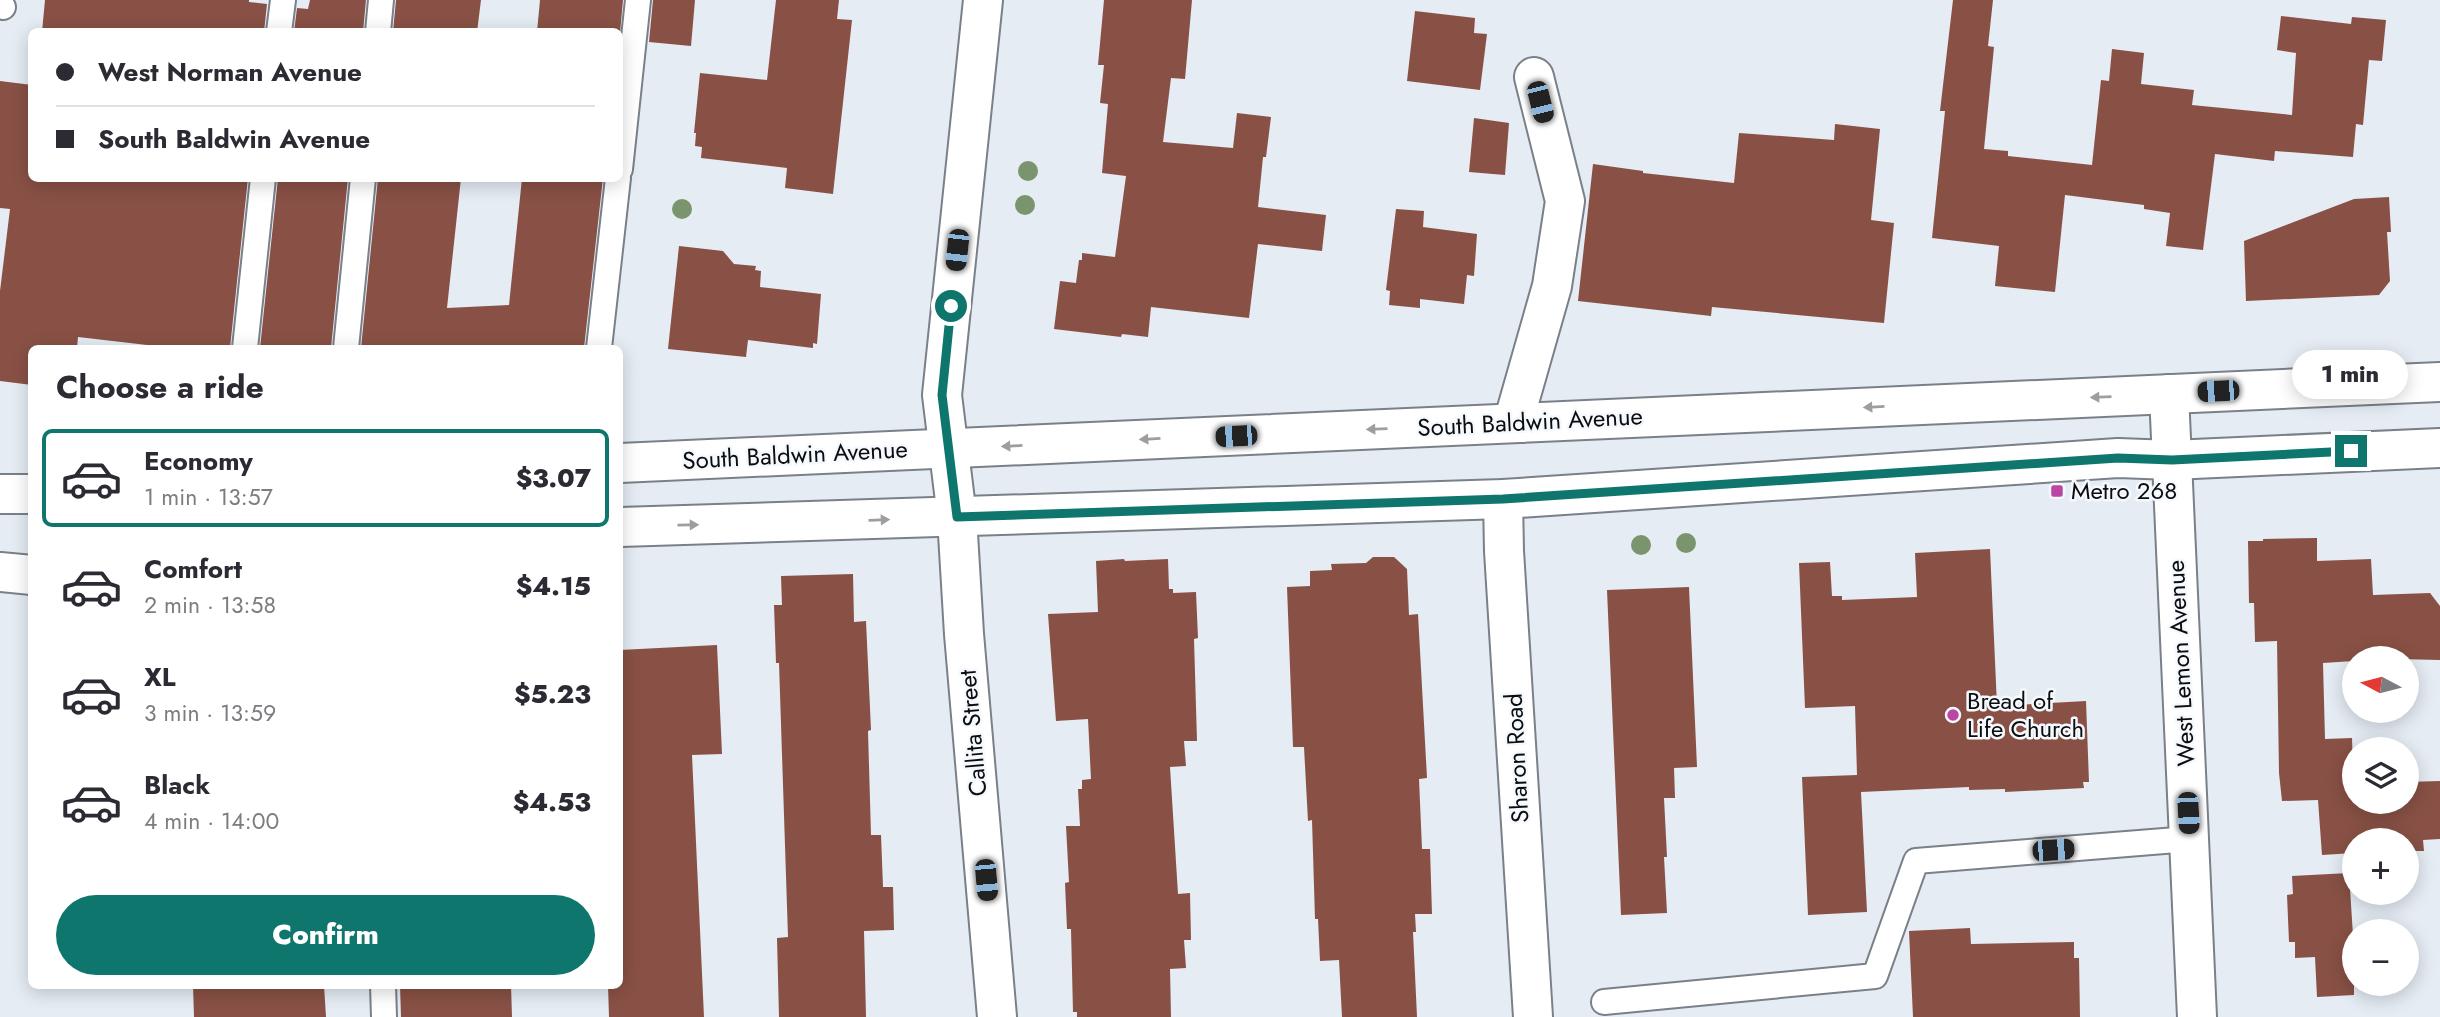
<!DOCTYPE html>
<meta charset="utf-8">
<style>
body{margin:0;font-family:Jost,sans-serif;background:#f7f7f7;color:#2b2b33;height:100vh;display:flex;flex-direction:column;font-size:26px;white-space:nowrap}
*{box-sizing:border-box;margin:0}
p{font-size:23px;color:#7c7c81}
.icon{flex:none;width:38px;height:38px;fill:none;stroke:currentColor;stroke-width:2;stroke-linecap:round;stroke-linejoin:round}
.map{position:relative;flex:1;overflow:hidden}
.details{position:absolute;left:28px;top:345px;width:595px;height:644px;display:flex;flex-direction:column;background:#fff;border-radius:10px;box-shadow:0 4px 18px #0003}
.details>*{flex:none}
.top-card{position:absolute;left:28px;top:28px;width:595px;height:154px;border-radius:10px;box-shadow:0 4px 18px #0003;display:grid;align-content:center;height:154px;padding:0 28px;background:#fff}
.needle{width:46px;rotate:277deg}
.controls{position:absolute;left:2342px;top:646px;display:grid;gap:14px}
.controls a{display:grid;place-items:center;width:77px;height:77px;border-radius:50%;background:#fff;box-shadow:0 4px 18px #0003;font-size:35px}
.end{position:absolute;width:32px;height:32px;margin:-16px;border:9px solid #0f766e;background:#fff;box-shadow:0 0 0 4px #fff}
.from{border-radius:50%}
.bubble{position:absolute;height:49px;border-radius:24px;background:#fff;box-shadow:0 4px 18px #0003;font-size:23px;font-weight:800;line-height:49px;text-align:center}
.car{position:absolute;width:21px;height:42px;margin:-21px -10px;border-radius:9px;box-shadow:0 0 5px 2px #0007;background:linear-gradient(#222 24%,#8ab4d8 0 40%,#222 0 76%,#8ab4d8 0 86%,#222 0)}
.top-card b{display:flex;align-items:center;gap:24px;height:66px;font-size:26px}
.top-card b+b{border-top:2px solid #e1e1e2}
.top-card i{width:18px;height:18px;background:#2b2b33}
ul{padding:0;list-style:none}
li{display:flex;align-items:center;gap:21px;height:98px;margin:0 14px 10px;padding:0 14px;border:4px solid transparent;border-radius:10px}
li div{flex:1}
li b{display:block;font-size:26px}
li em{font-style:normal;font-weight:800}
li.current{border-color:#0f766e}
li>.icon{width:63px;height:63px;stroke-width:1.5}
h2{padding:0 28px;font-size:32px;line-height:84px}
.button{display:flex;gap:14px;margin-top:auto;padding:14px 28px}
.button a{flex:1;height:80px;border-radius:42px;background:#0f766e;color:#fff;font-size:28px;font-weight:800;line-height:80px;text-align:center}
.map>svg:first-child{display:block}
</style>
<div class="map">
<svg width="2440" height="1017" viewBox="0 0 2440 1017">
<rect width="100%" height="100%" fill="#e5ecf4"/>
<path fill="#895145" d="M45,0H249V2L267,4L264,32H42Z
M310,0H366L363,32H294L297,8L308,9Z
M396,0H481L477,32H393Z
M540,0H623L620,33L537,32Z
M653,0H695L691,46L649,42Z
M776,0H839L837,19L852,20L833,194L785,188L787,168L701,158L702,147L695,146L696,133H694L700,73L767,80Z
M1104,0H1192L1185,79L1171,78L1163,142L1233,148L1237,113L1271,117L1266,157H1263L1258,207L1326,215L1322,251L1258,244L1249,318L1151,307L1148,337L1122,334L1121,337L1054,329L1060,281L1076,283L1079,260H1082V253L1115,257L1126,176L1102,173L1108,104L1100,103L1104,65H1098Z
M1953,0H1993L1988,46L1994,47L1984,149L2008,151V156L2092,165L2101,80L2109,81L2112,49L2144,53L2141,84L2194,90L2192,105L2292,115L2296,53L2277,50L2281,16L2351,24L2352,17L2386,20L2382,61L2369,60L2363,125L2356,124L2353,157L2275,151L2274,161L2215,154L2203,250L2166,246L2170,213L2144,209V205L2065,195L2055,292L1995,286L1999,246L1932,238L1945,111H1940Z
M1415,11L1475,18L1474,33L1487,34L1480,90L1407,81Z
M0,81L32,85V178H248L230,348H173L78,337L77,348H32V385L0,381V291L10,209L0,208Z
M1474,118L1509,123L1505,175L1469,172Z
M1835,124L1880,129L1871,220L1894,223L1884,323L1712,307L1711,316L1578,301L1593,164L1643,171V173L1734,183L1739,133L1834,140Z
M278,178H348L331,348H260Z
M378,178H461L447,308L509,305L522,178H603L584,348H361Z
M2389,197L2391,232H2387L2390,281L2379,295L2246,301L2244,241L2354,199Z
M1396,209L1424,211L1423,227L1477,234L1474,276L1467,275L1464,304L1420,299V308L1389,305L1390,291L1386,290Z
M679,246L723,251L734,264L756,266L755,270L761,271L760,287L821,294L817,344L813,343V348L748,340L746,357L668,349Z
M2317,538V561L2371,559L2373,595L2430,593L2440,606V660L2354,658V661L2323,663L2325,739L2352,738L2354,802H2406V782L2440,781V839L2423,840L2424,851H2406V840H2354V853L2322,855L2318,800L2282,801L2279,773L2277,641L2255,642L2254,603H2249L2248,541H2263V539Z
M1990,549L1997,706L2086,701L2089,782H2083L2084,788L2005,792V789L1969,790V787L1861,792L1867,912L1808,915L1802,777L1857,775L1855,706L1805,708L1799,563L1830,562L1832,596H1842V600L1917,597L1915,553Z
M1373,557H1394L1407,569L1409,615L1418,614L1427,778L1419,779L1422,849H1430L1432,914H1415L1416,932H1413L1417,1017H1342L1339,960L1320,961L1318,919H1315L1312,820L1308,821L1304,747H1293L1287,587L1310,586V571L1332,570L1331,564L1366,563Z
M1124,559L1125,561L1168,559L1169,589H1173V593L1196,592L1198,638L1194,639L1197,741H1184L1186,766L1170,767L1178,894L1190,893L1191,940H1184L1186,968L1170,969L1171,1017H1077V1012H1073L1071,929H1067L1065,883L1069,882L1066,826H1080L1078,789H1082V780L1091,779L1088,719L1056,721L1048,614L1098,612L1096,561Z
M853,574L854,622L866,621L871,730L868,731L871,835H881L883,887H893L894,930L864,931L866,1017H779L777,938L788,937L779,663H776L774,605H782L781,576Z
M1689,587L1697,767L1674,768L1675,798H1664L1667,857H1664L1667,913L1621,915L1607,590Z
M717,645L722,754L692,755L704,1017H609L608,985H620V650Z
M2349,873L2354,951V995L2317,997L2315,957L2295,958V942H2289L2287,895L2293,894L2292,876Z
M1970,928L1971,944L2074,942V958H2079L2080,1017H1913L1909,931Z
M193,985H324L326,1017H194Z
M400,985H511L512,1017H401Z"/>
<g fill="none" stroke-linecap="round" stroke-linejoin="round">
<g stroke="#7a8088" stroke-width="28">
<path id="service" d="M0,6L3,7
M279,32L283,0
M378,32L381,0
M620,169L638,0
M245,348L263,178
M346,348L363,178
M599,348L618,178
M383,985L384,1017
M1604,1002L1875,976L1916,861L2189,839"/>
</g>
<g stroke="#7a8088" stroke-width="42">
<path id="minor" d="M983,0L942,395L957,517L964,634L997,1017
M2169,394L2197,1017
M1513,423L1552,286L1565,201L1534,77
M1503,499L1504,551L1533,1017"/>
</g>
<g stroke="#7a8088" stroke-width="42">
<path id="secondary" d="M620,463L2440,382
M0,494H32
M620,527L1503,499L2118,458L2172,460L2440,448
M0,572L32,575"/>
</g>
<use href="#service" stroke="#fff" stroke-width="24"/>
<use href="#minor" stroke="#fff" stroke-width="38"/>
<use href="#secondary" stroke="#fff" stroke-width="38"/>
</g>
<g fill="#7a946e">
<circle cx="1028" cy="171" r="10"/>
<circle cx="1025" cy="205" r="10"/>
<circle cx="682" cy="209" r="10"/>
<circle cx="1686" cy="543" r="10"/>
<circle cx="1641" cy="545" r="10"/>
</g>
<defs><path id="oneway-solid" d="M-6-.8H1V-3.2L6.5 0L1 3.2V.8H-6Z" transform="scale(1.75)"/></defs>
<g fill="#9d9e9f">
<use href="#oneway-solid" transform="translate(2101 397) rotate(178)"/>
<use href="#oneway-solid" transform="translate(1874 407) rotate(177)"/>
<use href="#oneway-solid" transform="translate(1377 429) rotate(178)"/>
<use href="#oneway-solid" transform="translate(1150 439) rotate(177)"/>
<use href="#oneway-solid" transform="translate(1012 446) rotate(177)"/>
<use href="#oneway-solid" transform="translate(879 520) rotate(-2)"/>
<use href="#oneway-solid" transform="translate(688 525) rotate(-1)"/>
</g>
<g fill="none" stroke-linecap="round" stroke-linejoin="round">
<path stroke="#0f766e" stroke-width="9" d="M951,306L942,395L957,517L1503,499L2118,458L2172,460L2351,451"/>
</g>
<g fill="#ba48a3" stroke="#f5f9fe" stroke-width="2.5">
<rect x="2050" y="484" width="14" height="14" rx="3.5"/>
<circle cx="1953" cy="715" r="7"/>
</g>
<g text-anchor="middle" stroke-width="5" stroke-linejoin="round" paint-order="stroke">
<g font-size="24" fill="#0a0c0e" stroke="#f5f9fe">
<text transform="translate(1530 422) rotate(-3)" y="8">South Baldwin Avenue</text>
<text transform="translate(795 455) rotate(-3)" y="8">South Baldwin Avenue</text>
<text transform="translate(2181 663) rotate(-93)" y="8">West Lemon Avenue</text>
<text transform="translate(973 733) rotate(-95)" y="8">Callita Street</text>
<text transform="translate(1517 758) rotate(-93)" y="8">Sharon Road</text>
</g>
<g font-size="24" fill="#0a0c0e" stroke="#f5f9fe" text-anchor="start">
<text x="2071" y="499">Metro 268</text>
<text x="1967" y="709">Bread of<tspan x="1967" dy="28">Life Church</tspan></text>
</g>
</g>
</svg>
<div class="controls">
<a><svg class="needle" viewBox="-14 -14 28 28"><path d="M0-13l5 13h-10z" fill="#e53935"/><path d="M0 13l5-13h-10z" fill="#7c7c81"/></svg></a>
<a><svg class="icon" aria-label="layers" viewBox="0 0 24 24"><path d="M12 4l9 5-9 5-9-5zM3 14l9 5 9-5"/></svg></a>
<a>+</a>
<a>−</a>
</div>
<i class="end from" style="left:951px;top:306px"></i>
<i class="end" style="left:2351px;top:451px"></i>
<div class="bubble" style="left:2292px;top:350px;width:116px">1 min</div>
<i class="car" style="left:1540px;top:102px;rotate:166deg"></i>
<i class="car" style="left:957px;top:250px;rotate:186deg"></i>
<i class="car" style="left:2218px;top:391px;rotate:267deg"></i>
<i class="car" style="left:1236px;top:436px;rotate:267deg"></i>
<i class="car" style="left:2188px;top:813px;rotate:177deg"></i>
<i class="car" style="left:2053px;top:850px;rotate:86deg"></i>
<i class="car" style="left:986px;top:880px;rotate:175deg"></i>
<div class="top-card">
<b><i class="from"></i>West Norman Avenue</b>
<b><i></i>South Baldwin Avenue</b>
</div>
<section class="details">
<h2>Choose a ride</h2>
<ul>
<li class="current"><svg class="icon" aria-label="car" viewBox="0 0 24 24"><path d="M5 17H2v-5l4-1 3-4h7l3 4 3 1v5h-3M9 17h6M6 11h13"/><circle cx="7" cy="17" r="2"/><circle cx="17" cy="17" r="2"/></svg><div><b>Economy</b><p>1 min · 13:57</p></div><em>$3.07</em></li>
<li><svg class="icon" aria-label="car" viewBox="0 0 24 24"><path d="M5 17H2v-5l4-1 3-4h7l3 4 3 1v5h-3M9 17h6M6 11h13"/><circle cx="7" cy="17" r="2"/><circle cx="17" cy="17" r="2"/></svg><div><b>Comfort</b><p>2 min · 13:58</p></div><em>$4.15</em></li>
<li><svg class="icon" aria-label="car" viewBox="0 0 24 24"><path d="M5 17H2v-5l4-1 3-4h7l3 4 3 1v5h-3M9 17h6M6 11h13"/><circle cx="7" cy="17" r="2"/><circle cx="17" cy="17" r="2"/></svg><div><b>XL</b><p>3 min · 13:59</p></div><em>$5.23</em></li>
<li><svg class="icon" aria-label="car" viewBox="0 0 24 24"><path d="M5 17H2v-5l4-1 3-4h7l3 4 3 1v5h-3M9 17h6M6 11h13"/><circle cx="7" cy="17" r="2"/><circle cx="17" cy="17" r="2"/></svg><div><b>Black</b><p>4 min · 14:00</p></div><em>$4.53</em></li>
</ul>
<div class="button"><a>Confirm</a></div>
</section>
</div>
